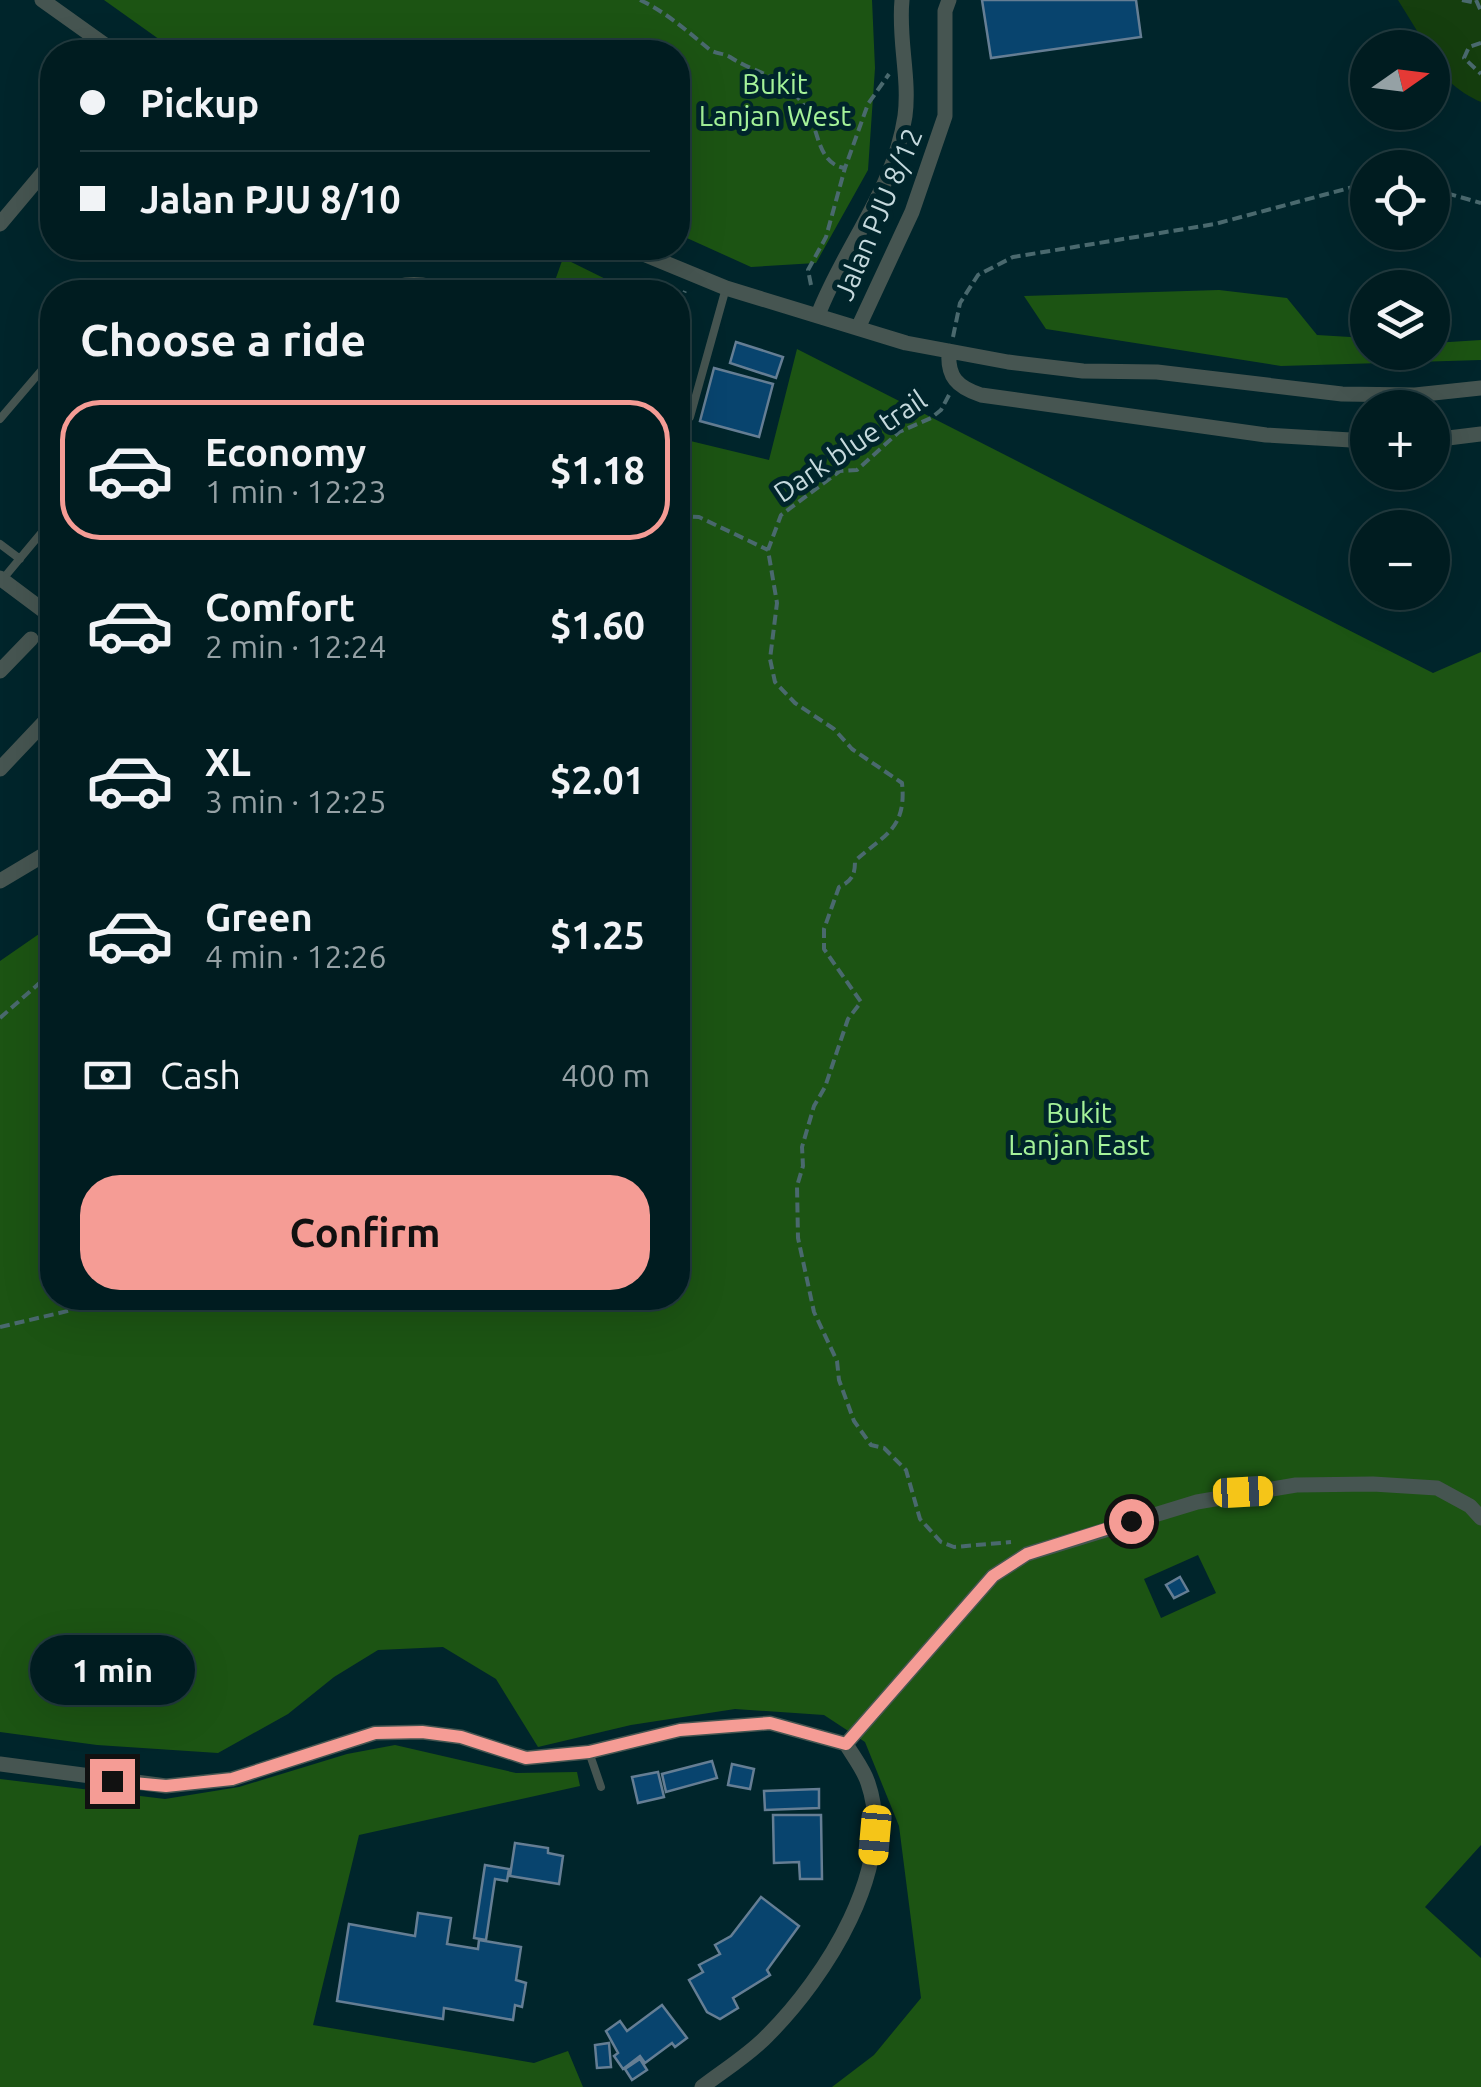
<!DOCTYPE html>
<meta charset="utf-8">
<style>
body{margin:0;font-family:Ubuntu,sans-serif;background:#0e292d;color:#f1f3f6;height:100vh;display:flex;flex-direction:column;font-size:38px;white-space:nowrap}
*{box-sizing:border-box;margin:0}
p{font-size:32px;color:#95a1a5}
.icon{flex:none;width:55px;height:55px;fill:none;stroke:currentColor;stroke-width:2;stroke-linecap:round;stroke-linejoin:round}
.map{position:relative;flex:1;overflow:hidden}
.drawer{position:absolute;left:40px;top:280px;width:650px;height:1030px;display:flex;flex-direction:column;background:#001c20;border-radius:40px;box-shadow:0 10px 40px #0002,0 0 0 2px #223a3e}
.drawer>*{flex:none}
.hud{position:absolute;left:40px;top:40px;width:650px;height:220px;border-radius:40px;box-shadow:0 10px 40px #0002,0 0 0 2px #223a3e;display:grid;align-content:center;height:220px;padding:0 40px;background:#001c20}
.needle{width:65px;rotate:76deg}
.fabs{position:absolute;left:1350px;top:30px;display:grid;gap:20px}
.fabs a{display:grid;place-items:center;width:100px;height:100px;border-radius:50%;background:#001c20;box-shadow:0 10px 40px #0002,0 0 0 2px #223a3e;font-size:50px}
.end{position:absolute;width:45px;height:45px;margin:-22px;border:12px solid #f59c95;background:#111;box-shadow:0 0 0 5px #111}
.from{border-radius:50%}
.bubble{position:absolute;height:70px;border-radius:35px;background:#001c20;box-shadow:0 10px 40px #0002,0 0 0 2px #223a3e;font-size:32px;font-weight:700;line-height:70px;text-align:center}
.car{position:absolute;width:30px;height:60px;margin:-30px -15px;border-radius:12px;box-shadow:0 0 8px 2px #0007;background:linear-gradient(#f5c518 24%,#345 0 40%,#f5c518 0 76%,#345 0 86%,#f5c518 0)}
.hud b{display:flex;align-items:center;gap:35px;height:95px;font-size:38px}
.hud b+b{border-top:2px solid #223a3e}
.hud i{width:25px;height:25px;background:#f1f3f6}
ul{padding:0;list-style:none}
li{display:flex;align-items:center;gap:30px;height:140px;margin:0 20px 15px;padding:0 20px;border:5px solid transparent;border-radius:40px}
li div{flex:1}
li b{display:block;font-size:38px}
li em{font-style:normal;font-weight:700}
li.selected{border-color:#f59c95}
li>.icon{width:90px;height:90px;stroke-width:1.5}
h2{padding:0 40px;font-size:45px;line-height:120px}
.pay{display:flex;align-items:center;gap:25px;height:110px;padding:0 40px;font-size:38px}
.pay p{margin-inline-start:auto}
.button{display:flex;gap:20px;margin-top:auto;padding:20px 40px}
.button a{flex:1;height:115px;border-radius:40px;background:#f59c95;color:#111;font-size:40px;font-weight:700;line-height:115px;text-align:center}
.map>svg:first-child{display:block}
</style>
<div class="map">
<svg width="1481" height="2087" viewBox="0 0 1481 2087">
<rect width="100%" height="100%" fill="#00252b"/>
<path fill="#153e0e" d="M1398,0H1481V102C1460,93 1432,72 1432,48L1427,47Z"/>
<path fill="#1c5413" fill-rule="evenodd" d="M104,0H872L875,68L868,170L816,263L751,267L678,234V52H177Z
M563,258L632,292H551Z
M1219,290L1287,298L1317,335L1367,338L1368,352H1432L1433,343L1481,340V360L1281,366L1046,329L1024,296Z
M797,349L1433,673L1481,652V1845L1425,1907L1481,1958V2087H832L874,2055L921,1998L899,1826L865,1742L824,1715L735,1709L631,1725L538,1747L496,1679L443,1647L378,1650L334,1677L288,1714L218,1753L97,1745L0,1732V961L52,925V1298H678V438L769,460ZM1198,1555L1216,1593L1161,1618L1144,1579Z
M395,1745L516,1773L577,1772L580,1786L359,1835L313,2025L534,2063L568,2051L583,2087H0V1779L165,1799L239,1787L347,1754Z"/>
<path fill="#08446e" stroke="#657e94" stroke-width="2.5" d="M982,0H1136L1141,37L991,58Z
M736,342L783,357L776,378L730,363Z
M714,368L773,384L759,437L700,421Z
M1180,1577L1188,1591L1174,1598L1166,1585Z
M712,1761L717,1778L666,1792L662,1774Z
M732,1764L754,1769L750,1789L728,1785Z
M658,1772L664,1797L638,1803L632,1777Z
M819,1789V1808L765,1810L764,1791Z
M773,1815H821L822,1879H800L799,1862L774,1863Z
M515,1843L548,1848V1853L563,1856L559,1884L510,1876Z
M485,1865L509,1869L507,1881L495,1879L486,1940L474,1938Z
M761,1897L799,1926L767,1970L770,1975L733,1998L738,2008L720,2019L707,2012L689,1980L703,1972L699,1965L720,1954L715,1945L731,1936Z
M418,1913L451,1918L447,1944L478,1949L479,1940L521,1947L516,1980L526,1983L522,2007L515,2005L513,2020L444,2008L443,2019L337,2001L349,1924L415,1936Z
M662,2005L687,2038L675,2047L672,2043L645,2063L640,2056L623,2069L614,2056L618,2053L606,2031L620,2021L627,2031Z
M609,2043L611,2067L597,2068L595,2045Z
M640,2059L647,2070L632,2080L625,2069Z"/>
<g fill="none" stroke-linecap="round" stroke-linejoin="round">
<path stroke="#4a696e" stroke-width="4" stroke-dasharray="10 5" stroke-linecap="butt" d="M640,0C666,12 687,31 709,49C715,54 724,53 730,57C759,76 782,73 805,107C819,126 816,164 845,168L868,104L889,74
M1462,0L1476,3
M1476,0L1481,11
M1481,43L1469,47L1464,58L1481,74
M1432,189L1481,203
M811,285L808,270L826,237L845,168
M678,306L685,291
M953,337L960,303L978,275L1013,257L1215,224L1368,183
M949,395L941,410L931,418L899,432L857,470L840,471L781,515L768,550L777,603L770,659L775,682L795,703L834,729L852,749L902,783C907,830 883,835 855,861C855,875 852,881 839,887L824,929V949L861,1002L848,1019L825,1087L814,1106L802,1147L803,1166L797,1186L798,1238L814,1312L837,1361L839,1380L854,1421L871,1445L884,1448L906,1470L920,1519L941,1542L954,1547L1011,1542
M678,516L699,517L768,550
M0,1018L52,972
M0,1327L72,1310L87,1298"/>
<path stroke="#465551" stroke-width="8" d="M690,417L726,288
M0,419L52,358
M0,544L20,559
M2,580L52,520
M589,1752L601,1787"/>
<path stroke="#465551" stroke-width="15" d="M42,0L115,52
M0,224L52,162
M629,248L726,288L906,343L1008,362L1083,371L1157,372L1342,394L1415,395L1481,388
M381,292C403,282 425,282 447,292
M818,315C844,247 894,190 905,116C910,78 898,39 902,0
M858,328L912,212L945,116V11L949,0
M949,351C947,377 957,387 981,395L1266,435L1368,441
M1432,440L1481,434
M0,578L52,617
M0,671L31,639
M0,769L52,714
M0,881L52,850
M846,1744L993,1576L1027,1554L1197,1502L1296,1485L1373,1484L1437,1488L1470,1506L1481,1518
M0,1764L166,1786L232,1779L375,1733L422,1732L461,1737L526,1758L589,1752L680,1730L770,1723L846,1744C853,1756 864,1770 868,1783C897,1867 825,1978 768,2035C749,2055 724,2070 702,2087"/>
</g>
<g fill="none" stroke-linecap="round" stroke-linejoin="round">
<path stroke="#f59c95" stroke-width="12" d="M112,1781L166,1786L232,1779L375,1733L422,1732L461,1737L526,1758L589,1752L680,1730L770,1723L846,1744L993,1576L1027,1554L1131,1521"/>
</g>
<g text-anchor="middle" stroke-width="10" stroke-linejoin="round" paint-order="stroke">
<g font-size="28" fill="#a5f399" stroke="#00252b">
<text x="775" y="94">Bukit<tspan x="775" dy="32">Lanjan West</tspan></text>
<text x="1079" y="1123">Bukit<tspan x="1079" dy="32">Lanjan East</tspan></text>
</g>
<g font-size="28" fill="#c5d9dd" stroke="#00252b">
<text transform="translate(878 214) rotate(-67)" y="10">Jalan PJU 8/12</text>
<text transform="translate(850 446) rotate(-34)" y="10">Dark blue trail</text>
</g>
</g>
</svg>
<div class="fabs">
<a><svg class="needle" viewBox="-14 -14 28 28"><path d="M0-13l5 13h-10z" fill="#e53935"/><path d="M0 13l5-13h-10z" fill="#95a1a5"/></svg></a>
<a><svg class="icon" aria-label="locate" viewBox="0 0 24 24"><circle cx="12" cy="12" r="6"/><path d="M12 2v4M12 18v4M2 12h4M18 12h4"/></svg></a>
<a><svg class="icon" aria-label="layers" viewBox="0 0 24 24"><path d="M12 4l9 5-9 5-9-5zM3 14l9 5 9-5"/></svg></a>
<a>+</a>
<a>−</a>
</div>
<i class="end from" style="left:1131px;top:1521px"></i>
<i class="end" style="left:112px;top:1781px"></i>
<div class="bubble" style="left:30px;top:1635px;width:165px">1 min</div>
<i class="car" style="left:1243px;top:1492px;rotate:87deg"></i>
<i class="car" style="left:875px;top:1835px;rotate:185deg"></i>
<div class="hud">
<b><i class="from"></i>Pickup</b>
<b><i></i>Jalan PJU 8/10</b>
</div>
<section class="drawer">
<h2>Choose a ride</h2>
<ul>
<li class="selected"><svg class="icon" aria-label="car" viewBox="0 0 24 24"><path d="M5 17H2v-5l4-1 3-4h7l3 4 3 1v5h-3M9 17h6M6 11h13"/><circle cx="7" cy="17" r="2"/><circle cx="17" cy="17" r="2"/></svg><div><b>Economy</b><p>1 min · 12:23</p></div><em>$1.18</em></li>
<li><svg class="icon" aria-label="car" viewBox="0 0 24 24"><path d="M5 17H2v-5l4-1 3-4h7l3 4 3 1v5h-3M9 17h6M6 11h13"/><circle cx="7" cy="17" r="2"/><circle cx="17" cy="17" r="2"/></svg><div><b>Comfort</b><p>2 min · 12:24</p></div><em>$1.60</em></li>
<li><svg class="icon" aria-label="car" viewBox="0 0 24 24"><path d="M5 17H2v-5l4-1 3-4h7l3 4 3 1v5h-3M9 17h6M6 11h13"/><circle cx="7" cy="17" r="2"/><circle cx="17" cy="17" r="2"/></svg><div><b>XL</b><p>3 min · 12:25</p></div><em>$2.01</em></li>
<li><svg class="icon" aria-label="car" viewBox="0 0 24 24"><path d="M5 17H2v-5l4-1 3-4h7l3 4 3 1v5h-3M9 17h6M6 11h13"/><circle cx="7" cy="17" r="2"/><circle cx="17" cy="17" r="2"/></svg><div><b>Green</b><p>4 min · 12:26</p></div><em>$1.25</em></li>
</ul>
<div class="pay"><svg class="icon" aria-label="cash" viewBox="0 0 24 24"><path d="M3 7h18v10H3z"/><circle cx="12" cy="12" r="2"/></svg>Cash<p>400 m</p></div>
<div class="button"><a>Confirm</a></div>
</section>
</div>
